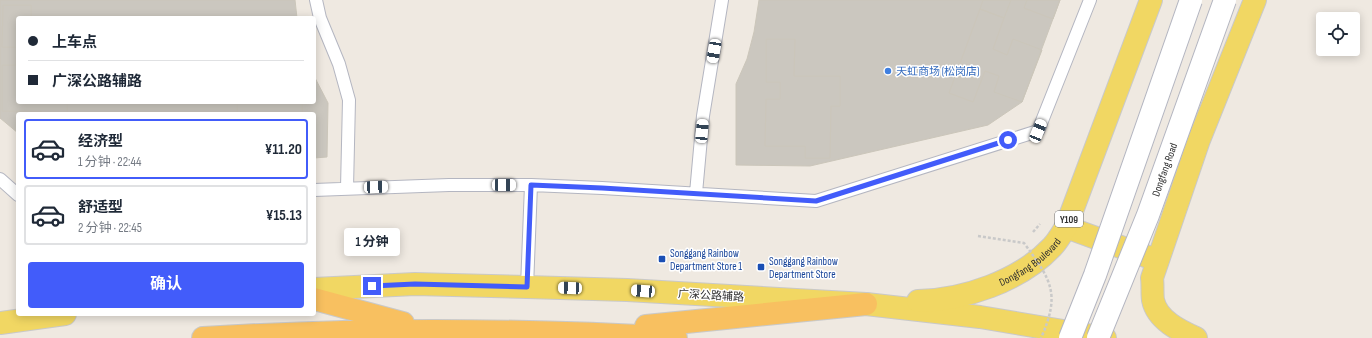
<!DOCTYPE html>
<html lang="zh">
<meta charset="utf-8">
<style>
body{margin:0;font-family:"Sofia Sans Condensed","Noto Sans SC",sans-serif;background:#f2f2f3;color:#1f2937;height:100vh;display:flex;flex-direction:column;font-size:15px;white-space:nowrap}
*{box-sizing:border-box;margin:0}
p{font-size:13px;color:#747a83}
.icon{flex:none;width:22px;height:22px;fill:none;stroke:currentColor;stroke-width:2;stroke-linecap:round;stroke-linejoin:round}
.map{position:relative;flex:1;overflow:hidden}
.details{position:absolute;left:16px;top:112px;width:300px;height:204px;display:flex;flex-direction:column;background:#fff;border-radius:4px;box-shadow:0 2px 10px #0003}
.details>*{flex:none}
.hud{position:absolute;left:16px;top:16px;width:300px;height:88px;border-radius:4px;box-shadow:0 2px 10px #0003;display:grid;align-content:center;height:88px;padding:0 12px;background:#fff}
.fabs{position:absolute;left:1316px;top:12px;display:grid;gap:8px}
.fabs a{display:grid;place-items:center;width:44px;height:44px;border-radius:4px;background:#fff;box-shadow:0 2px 10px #0003;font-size:20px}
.end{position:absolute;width:18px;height:18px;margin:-9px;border:5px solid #425cfa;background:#fff;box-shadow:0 0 0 2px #fff}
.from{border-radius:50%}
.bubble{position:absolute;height:28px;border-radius:4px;background:#fff;box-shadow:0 2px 10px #0003;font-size:13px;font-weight:700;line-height:28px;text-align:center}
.car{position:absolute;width:12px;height:24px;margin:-12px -6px;border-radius:5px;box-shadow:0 0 3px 1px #0007;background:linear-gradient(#fff 24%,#345 0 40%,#fff 0 76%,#345 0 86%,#fff 0)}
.hud b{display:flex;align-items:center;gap:14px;height:38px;font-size:15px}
.hud b+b{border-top:1px solid #e0e1e3}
.hud i{width:10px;height:10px;background:#1f2937}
ul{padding:7px 0 0;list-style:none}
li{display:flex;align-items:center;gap:12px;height:60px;margin:0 8px 6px;padding:0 4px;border:2px solid #e0e1e3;border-radius:4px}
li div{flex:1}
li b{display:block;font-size:15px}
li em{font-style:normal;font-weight:700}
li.selected{border-color:#425cfa}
li>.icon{width:36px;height:36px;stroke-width:1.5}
.button{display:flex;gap:8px;margin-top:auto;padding:8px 12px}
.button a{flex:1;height:46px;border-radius:4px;background:#425cfa;color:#fff;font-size:16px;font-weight:700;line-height:46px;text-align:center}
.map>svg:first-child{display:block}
</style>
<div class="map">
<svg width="1372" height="338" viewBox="0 0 1372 338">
<rect width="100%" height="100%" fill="#efe9e1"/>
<path fill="#cbc7bf" stroke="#cbc6ba" d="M0,0H295L297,18H18V102H314V76L328,103L327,157L314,158V114H18V133L0,118Z
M759,0H1060L1022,102L988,125L810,166L736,165V84L747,59L754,32Z
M983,0H1011L1004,18L980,9Z
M1027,0H1060L1053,19L1024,8Z
M3,5H31V18H18V102H67V114H41V111H2V65H16L17,47H2Z
M980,9L1004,18L993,49L1007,55L1013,39L1042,50L1022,102L994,92L999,76L985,71L973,102L949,93Z
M766,39H795L794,76H840V106H831L830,158H805V146H765L766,99H780V82H766Z
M237,102H302V114H237Z"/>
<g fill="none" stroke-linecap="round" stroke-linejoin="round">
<g stroke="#b4b6c1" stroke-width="14">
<path id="service" d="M316,0L320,18L339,64L349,100L347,188
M0,179L18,195
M314,190L449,185H531L602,188L816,201L1038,131L1090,0
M696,193L703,116L722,0
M527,287L531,185"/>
</g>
<g stroke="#c9c9c9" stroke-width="24">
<g id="primary">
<path d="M1066,227L1151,258"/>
<path d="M314,289L415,284L527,287L627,290L866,304L980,317L1105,338"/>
<path id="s1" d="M918,301C964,300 1020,281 1052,247C1058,241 1062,233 1066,227L1151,0"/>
<path d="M0,323L65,314"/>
<path d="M1196,338C1180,331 1157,320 1153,300C1152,293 1153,285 1152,278L1199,140L1255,0"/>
</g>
</g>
<g stroke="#c9c9c9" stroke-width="24">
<path id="trunk" d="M314,299L403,323
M646,326L866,304
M203,338C361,328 518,329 676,338"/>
</g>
<path stroke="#c9c9c9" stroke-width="2.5" stroke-dasharray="3 2" stroke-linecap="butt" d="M1033,232L1040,224"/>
<use href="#service" stroke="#fff" stroke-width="12"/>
<use href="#primary" stroke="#f1d763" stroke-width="22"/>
<use href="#trunk" stroke="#f8c060" stroke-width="22"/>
<g stroke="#b4b6c1" stroke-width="24" stroke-linecap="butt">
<g id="tertiary-bridge">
<path d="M1070,338L1095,275L1191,0"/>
<path id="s2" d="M1098,338L1148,215L1225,0"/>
</g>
</g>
<path stroke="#c9c9c9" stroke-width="2.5" stroke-dasharray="3 2" stroke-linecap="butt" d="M978,236L1024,243C1051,280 1061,293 1041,338"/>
<use href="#tertiary-bridge" stroke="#fff" stroke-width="22"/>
</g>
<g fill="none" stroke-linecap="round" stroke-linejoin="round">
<path stroke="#425cfa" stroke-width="5" d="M372,286L415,284L527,287L531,185L602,188L816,201L1008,140"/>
</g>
<circle fill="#3f7fe0" stroke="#fff" stroke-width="1.5" cx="888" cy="71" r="4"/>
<g fill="#1a4fb4" stroke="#fff" stroke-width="1.5">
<rect x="658" y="255" width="8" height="8" rx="2"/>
<rect x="757" y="263" width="8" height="8" rx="2"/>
</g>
<g text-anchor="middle" stroke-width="3" stroke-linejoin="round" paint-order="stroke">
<rect fill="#fff" stroke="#6d6d6d" stroke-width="1" x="1055" y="211" width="28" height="16" rx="3"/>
<g font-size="10" font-weight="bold" fill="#2e2e2e">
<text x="1069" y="223">Y109</text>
</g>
<g font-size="11" fill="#366cbe" stroke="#fff" text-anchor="start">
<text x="896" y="75">天虹商场 (松岗店)</text>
</g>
<g font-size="11" fill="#2e2e2e" stroke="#fff">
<text dy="4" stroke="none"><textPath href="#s2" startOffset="181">Dongfang Road</textPath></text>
<text dy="4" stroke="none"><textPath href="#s1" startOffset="121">Dongfang Boulevard</textPath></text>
<text transform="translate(711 295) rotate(3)" y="4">广深公路辅路</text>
</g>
<g font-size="11" fill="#164399" stroke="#fff" text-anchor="start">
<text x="670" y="257">Songgang Rainbow<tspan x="670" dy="13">Department Store 1</tspan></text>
<text x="769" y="265">Songgang Rainbow<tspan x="769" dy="13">Department Store</tspan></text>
</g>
</g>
</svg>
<div class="fabs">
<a><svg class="icon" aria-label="locate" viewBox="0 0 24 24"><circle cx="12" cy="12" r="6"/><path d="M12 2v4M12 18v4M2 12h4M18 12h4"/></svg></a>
</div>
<i class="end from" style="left:1008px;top:140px"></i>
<i class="end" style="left:372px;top:286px"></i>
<div class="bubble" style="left:344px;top:228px;width:56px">1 分钟</div>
<i class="car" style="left:714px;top:51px;rotate:190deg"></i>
<i class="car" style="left:702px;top:131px;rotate:5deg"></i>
<i class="car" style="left:1038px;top:131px;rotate:22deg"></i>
<i class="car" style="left:504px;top:185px;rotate:90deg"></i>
<i class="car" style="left:376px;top:187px;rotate:88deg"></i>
<i class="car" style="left:570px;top:288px;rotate:272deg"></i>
<i class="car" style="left:643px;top:291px;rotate:274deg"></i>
<div class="hud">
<b><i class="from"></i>上车点</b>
<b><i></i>广深公路辅路</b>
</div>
<section class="details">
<ul>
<li class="selected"><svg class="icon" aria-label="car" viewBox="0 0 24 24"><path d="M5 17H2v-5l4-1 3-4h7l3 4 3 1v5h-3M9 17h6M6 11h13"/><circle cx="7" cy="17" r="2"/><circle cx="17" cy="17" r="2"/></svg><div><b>经济型</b><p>1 分钟 · 22:44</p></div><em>¥11.20</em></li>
<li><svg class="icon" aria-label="car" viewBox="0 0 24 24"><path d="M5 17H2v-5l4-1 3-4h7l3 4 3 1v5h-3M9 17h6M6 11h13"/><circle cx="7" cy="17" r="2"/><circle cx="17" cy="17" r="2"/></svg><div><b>舒适型</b><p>2 分钟 · 22:45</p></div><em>¥15.13</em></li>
</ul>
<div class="button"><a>确认</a></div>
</section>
</div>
